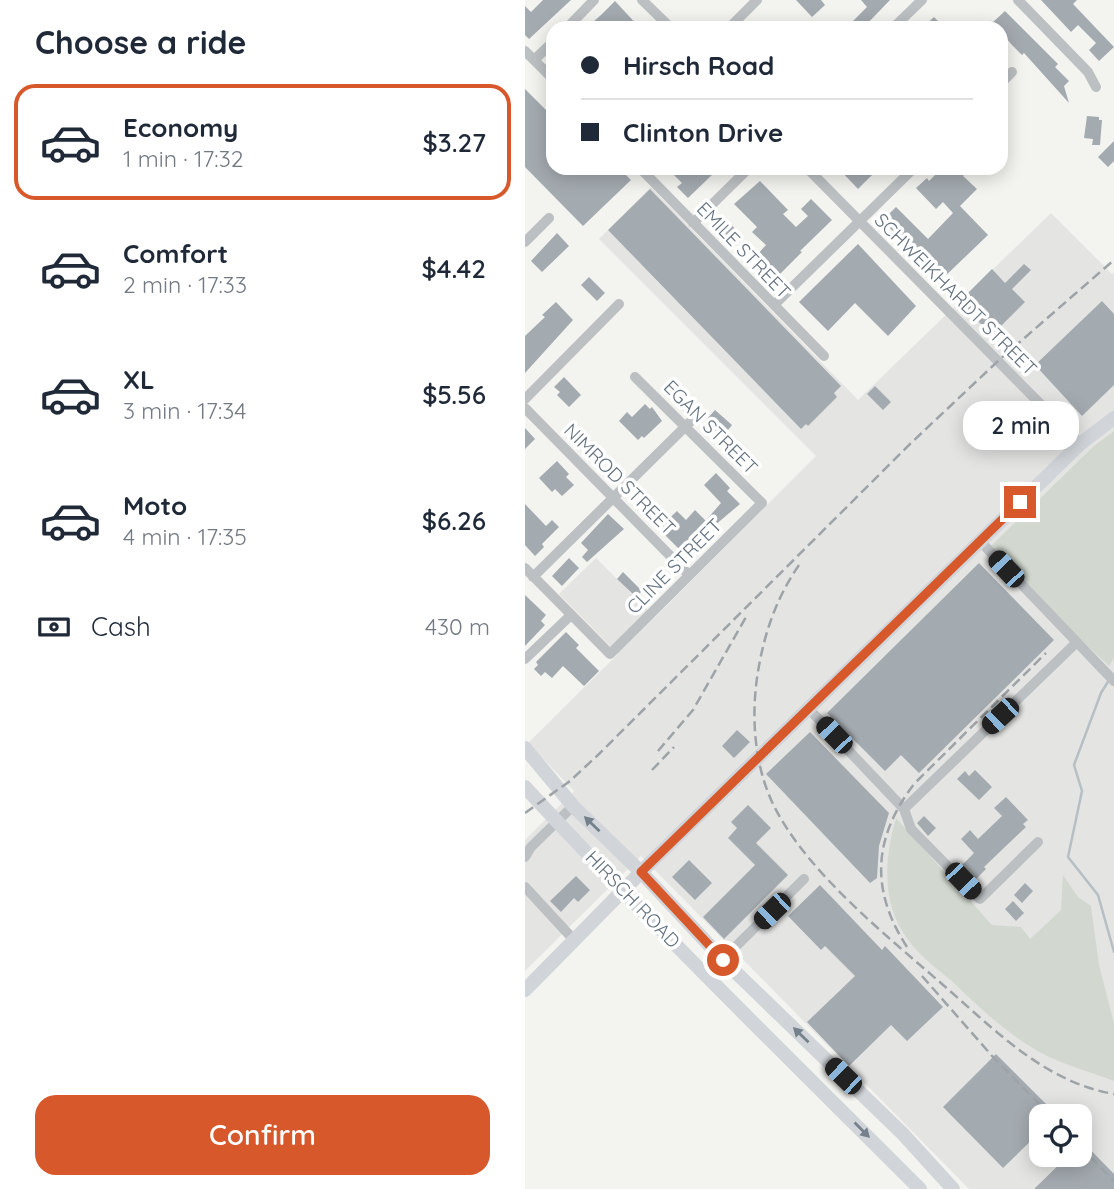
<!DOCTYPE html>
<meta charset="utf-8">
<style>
body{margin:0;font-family:Quicksand,sans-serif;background:#f6f6f7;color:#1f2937;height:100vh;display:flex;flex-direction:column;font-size:26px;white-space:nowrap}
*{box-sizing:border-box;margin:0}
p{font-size:23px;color:#747a83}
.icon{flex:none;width:38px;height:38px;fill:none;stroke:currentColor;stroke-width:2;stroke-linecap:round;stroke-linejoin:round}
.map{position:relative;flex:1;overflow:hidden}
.details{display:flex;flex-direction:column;background:#fff;width:525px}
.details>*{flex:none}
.hud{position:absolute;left:21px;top:21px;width:462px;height:154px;border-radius:21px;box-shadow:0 4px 18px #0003;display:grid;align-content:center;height:154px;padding:0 35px;background:#fff}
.buttons{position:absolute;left:504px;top:1104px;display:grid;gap:14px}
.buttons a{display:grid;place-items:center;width:63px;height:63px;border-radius:14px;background:#fff;box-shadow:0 4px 18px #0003;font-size:35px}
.end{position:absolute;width:32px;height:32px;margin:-16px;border:9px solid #d7592b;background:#fff;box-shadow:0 0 0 4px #fff}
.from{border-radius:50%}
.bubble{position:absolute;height:49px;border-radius:21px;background:#fff;box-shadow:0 4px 18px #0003;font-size:23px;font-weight:600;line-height:49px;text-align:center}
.car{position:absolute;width:21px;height:42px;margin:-21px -10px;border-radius:9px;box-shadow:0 0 5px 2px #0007;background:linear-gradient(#222 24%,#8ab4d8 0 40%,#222 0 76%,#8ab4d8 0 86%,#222 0)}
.hud b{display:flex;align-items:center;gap:24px;height:66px;font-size:26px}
.hud b+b{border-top:2px solid #e0e1e3}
.hud i{width:18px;height:18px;background:#1f2937}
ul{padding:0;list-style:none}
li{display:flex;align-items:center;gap:21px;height:116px;margin:0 14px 10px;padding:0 21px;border:4px solid transparent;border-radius:21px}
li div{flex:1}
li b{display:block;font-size:26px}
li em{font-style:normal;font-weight:600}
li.selected{border-color:#d7592b}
li>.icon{width:63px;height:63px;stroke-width:1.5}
h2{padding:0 35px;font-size:32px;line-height:84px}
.pay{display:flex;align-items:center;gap:18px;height:77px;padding:0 35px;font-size:26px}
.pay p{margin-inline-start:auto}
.action{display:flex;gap:14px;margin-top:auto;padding:14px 35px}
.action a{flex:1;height:80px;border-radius:21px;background:#d7592b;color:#fff;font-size:28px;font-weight:600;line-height:80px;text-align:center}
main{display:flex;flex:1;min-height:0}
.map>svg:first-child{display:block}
</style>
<main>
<section class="details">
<h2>Choose a ride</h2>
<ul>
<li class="selected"><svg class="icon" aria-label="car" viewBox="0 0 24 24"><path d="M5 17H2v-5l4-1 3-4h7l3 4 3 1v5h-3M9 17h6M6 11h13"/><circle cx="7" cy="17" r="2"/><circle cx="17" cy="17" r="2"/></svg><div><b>Economy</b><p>1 min · 17:32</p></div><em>$3.27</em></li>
<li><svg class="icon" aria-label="car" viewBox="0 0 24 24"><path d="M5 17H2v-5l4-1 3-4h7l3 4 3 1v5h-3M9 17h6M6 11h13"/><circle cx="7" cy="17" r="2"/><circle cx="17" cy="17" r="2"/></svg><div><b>Comfort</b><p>2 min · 17:33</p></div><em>$4.42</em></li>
<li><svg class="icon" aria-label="car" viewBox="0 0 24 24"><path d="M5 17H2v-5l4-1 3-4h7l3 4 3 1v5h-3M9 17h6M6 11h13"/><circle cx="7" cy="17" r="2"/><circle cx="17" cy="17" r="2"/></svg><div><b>XL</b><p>3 min · 17:34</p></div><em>$5.56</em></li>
<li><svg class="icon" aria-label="car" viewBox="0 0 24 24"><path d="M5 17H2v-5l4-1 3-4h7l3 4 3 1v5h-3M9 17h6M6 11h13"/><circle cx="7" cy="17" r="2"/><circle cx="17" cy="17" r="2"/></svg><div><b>Moto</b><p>4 min · 17:35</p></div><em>$6.26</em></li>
</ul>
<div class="pay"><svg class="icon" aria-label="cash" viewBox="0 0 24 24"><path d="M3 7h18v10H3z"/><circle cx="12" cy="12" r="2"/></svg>Cash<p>430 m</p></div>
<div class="action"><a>Confirm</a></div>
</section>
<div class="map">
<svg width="589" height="1189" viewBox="0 0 589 1189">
<rect width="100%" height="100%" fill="#f3f3ef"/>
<path fill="#e4e5e3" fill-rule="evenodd" d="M126,187L333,400L526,213L587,274L589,272V1189H444L116,856L0,971V840L49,791L3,743L93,654L34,594L71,558L130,617L291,456L74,239ZM516,1116H555V1155H516Z"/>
<path fill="#d2d8cf" d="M589,431V658L584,666L547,631L466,546L569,446Z
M371,818L467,925L496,927L505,939L536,910L538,875L553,897L566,906L574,965L589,1023V1081C568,1073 544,1066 524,1057C488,1039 459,1012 431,985C416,971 396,958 384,941C356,905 359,859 371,818Z"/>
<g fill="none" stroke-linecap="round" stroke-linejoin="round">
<path stroke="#b5bfc4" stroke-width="2.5" d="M584,680L576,693L549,765L557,791L543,857L573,895L589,952"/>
</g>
<path fill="#a4abb0" d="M18,0H46L4,39L0,35V6L6,12Z
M271,0H296L300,5L287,17Z
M336,0H365L338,28H321L342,7Z
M516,0H552L548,4L589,47L574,61L564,50L571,43L553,25L546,32Z
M90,1L115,28H61L76,15Z
M480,11L533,64L530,67L544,81L539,86L544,103L499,53L497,55L487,45L476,32V28H472L467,23Z
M409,17L420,28H397Z
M0,89L28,117V168H94L106,180L58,226L0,167Z
M562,116L574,117V120H577L575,145H567L568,139L559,138Z
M589,141V161L583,167L573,157Z
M142,168H186L190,172L163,198L152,187L157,183Z
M313,168H354L333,189Z
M417,168H446L438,176L452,189L435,206L463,235L416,280L388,249L357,221L371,207L403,239L428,213L418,202L411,209L391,188L402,178L404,181Z
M235,181L263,210L258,214L271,227L283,216L276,209L286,199L307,220L275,251L277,252L250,279L229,258L241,245L227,232L232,227L209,204Z
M125,189L316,386L309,393L312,397L283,426L281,424L276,429L83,230Z
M198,216L214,233L205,242L189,225Z
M32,233L44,246L17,272L6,261Z
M333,244L391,306L363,336L330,303L303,331L274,302Z
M499,264L506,270L487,289L500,302L467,335L434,302L467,269L480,283Z
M64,277L80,293L72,301L56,285Z
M577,301L589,314V385L557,416L510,365Z
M31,302L48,320L0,373V336L20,317L17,315Z
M39,377L56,395L44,407L32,395L35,392L29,387Z
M350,386L366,402L358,410L342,394Z
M120,404L125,409L127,407L137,421L119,438L117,436L113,440L94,421L102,412L107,417Z
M190,410L207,425L199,435L194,430L192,432L185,426L188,424L182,419Z
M0,428L10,439L0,449Z
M32,461L44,474L41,477L49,485L37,496L30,489L27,492L14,478Z
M191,473L205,488L202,491L215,504L189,526L182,519L196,503L179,485Z
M0,504L21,526L27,520L34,527L17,544L19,547L10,556L0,545Z
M170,510L185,525L158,553L135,530V527L152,511L161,520Z
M83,514L99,529L62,562L57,557L63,550L56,543Z
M44,558L54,568L37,586L27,576Z
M454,563L529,640L394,773L376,755L360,771L302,713Z
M98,572L117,591L111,597L92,579Z
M0,595L21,615L16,621L20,625L0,646Z
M41,632L54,645L51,648L74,671L59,686L38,666L27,678L20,672L16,676L9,669L13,665L11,662Z
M212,730L225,742L209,758L197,746Z
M285,732L364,813L354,846L352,878L345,883L241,774Z
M450,770L467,787L454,800L432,779L440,771L444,776Z
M481,797L503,820L498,824L501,827L459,867L461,869L451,879L437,865L449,853L436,839L445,830L453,839L477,816L469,808Z
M223,805L246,828L231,843L263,875L199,939L178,917L230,865L203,838L212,828L206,822Z
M399,816L411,828L403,836L392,823Z
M164,860L187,883L170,900L147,877Z
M51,876L65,890L53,902L49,898L36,912L25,901Z
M500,883L508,891L497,903L489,895Z
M295,885L357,950L360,946L418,1007L382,1041L366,1025L324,1066L282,1022L330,976L300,946L296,950L263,916Z
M488,901L499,913L491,921L480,909Z
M471,1054L533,1116H516V1131L478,1168L418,1107Z
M555,1139L589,1174V1189H509L544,1155H555Z"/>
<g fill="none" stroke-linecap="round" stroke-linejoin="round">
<path stroke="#bcc0c3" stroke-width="10" d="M117,0L146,28
M493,0L563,72L571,87
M42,28L69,0
M204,28L232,0
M368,28L397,0
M0,51L28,79
M9,60L28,42
M476,83L487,72
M115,168L299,356
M282,168L555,444
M168,223L224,168
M0,242L24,218
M249,305L389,168
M0,399L94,304
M0,408L164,575
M455,541L589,681
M0,568L85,654L237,503L110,377
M8,577L166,421
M0,659L46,615
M284,709L379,809L386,829L455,899L513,842
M379,809L551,643
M0,857L6,847L48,806
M0,887L49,940
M182,975L279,879"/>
<path stroke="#d1d5d9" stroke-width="14" d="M0,748L48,806L116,872L198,960L378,1134L428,1189
M0,787C127,925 262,1056 395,1189
M0,990L129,859L555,444L589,418"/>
<path stroke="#9ea3a8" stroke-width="2.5" stroke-dasharray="10 5" stroke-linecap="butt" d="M274,565C250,600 238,637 232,678C226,721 230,769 250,808C284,874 362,936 417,984C469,1029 519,1082 589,1094
M133,751L168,710L221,617
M127,770L149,747
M0,813L45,781L74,754L385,444L473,361L589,260
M382,947C345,890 348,838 389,784L521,653
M397,976L468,1057L526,1116
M555,1146L589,1181"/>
</g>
<defs><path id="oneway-solid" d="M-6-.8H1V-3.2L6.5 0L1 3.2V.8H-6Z" transform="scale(1.75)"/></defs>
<g fill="#74818c">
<use href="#oneway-solid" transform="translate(67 824) rotate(-136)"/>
<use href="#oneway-solid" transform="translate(276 1035) rotate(-136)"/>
<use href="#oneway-solid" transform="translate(337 1130) rotate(45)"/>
</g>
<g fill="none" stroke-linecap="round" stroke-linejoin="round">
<path stroke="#d7592b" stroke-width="9" d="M198,960L116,872L495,502"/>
</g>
<g text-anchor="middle" stroke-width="7" stroke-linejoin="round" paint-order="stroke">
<g font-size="19" fill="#64727f" stroke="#fff">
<text transform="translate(219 250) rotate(46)" y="7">EMILE STREET</text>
<text transform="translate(431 294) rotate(45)" y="7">SCHWEIKHARDT STREET</text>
<text transform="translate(186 427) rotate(45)" y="7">EGAN STREET</text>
<text transform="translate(95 479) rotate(45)" y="7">NIMROD STREET</text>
<text transform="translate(149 566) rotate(-45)" y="7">CLINE STREET</text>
<text transform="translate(108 899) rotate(46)" y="7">HIRSCH ROAD</text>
</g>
</g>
</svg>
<div class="buttons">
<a><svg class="icon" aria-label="locate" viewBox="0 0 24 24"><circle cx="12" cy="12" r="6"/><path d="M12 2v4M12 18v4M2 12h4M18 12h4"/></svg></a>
</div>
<i class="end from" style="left:198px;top:960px"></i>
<i class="end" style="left:495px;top:502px"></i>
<div class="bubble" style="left:438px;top:401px;width:116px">2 min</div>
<i class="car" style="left:481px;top:569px;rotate:317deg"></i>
<i class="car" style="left:475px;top:716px;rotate:227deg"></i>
<i class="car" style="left:309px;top:735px;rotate:316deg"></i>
<i class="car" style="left:438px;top:881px;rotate:136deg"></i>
<i class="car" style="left:247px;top:911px;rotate:226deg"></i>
<i class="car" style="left:318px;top:1076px;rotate:314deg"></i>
<div class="hud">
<b><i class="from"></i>Hirsch Road</b>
<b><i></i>Clinton Drive</b>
</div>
</div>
</main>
